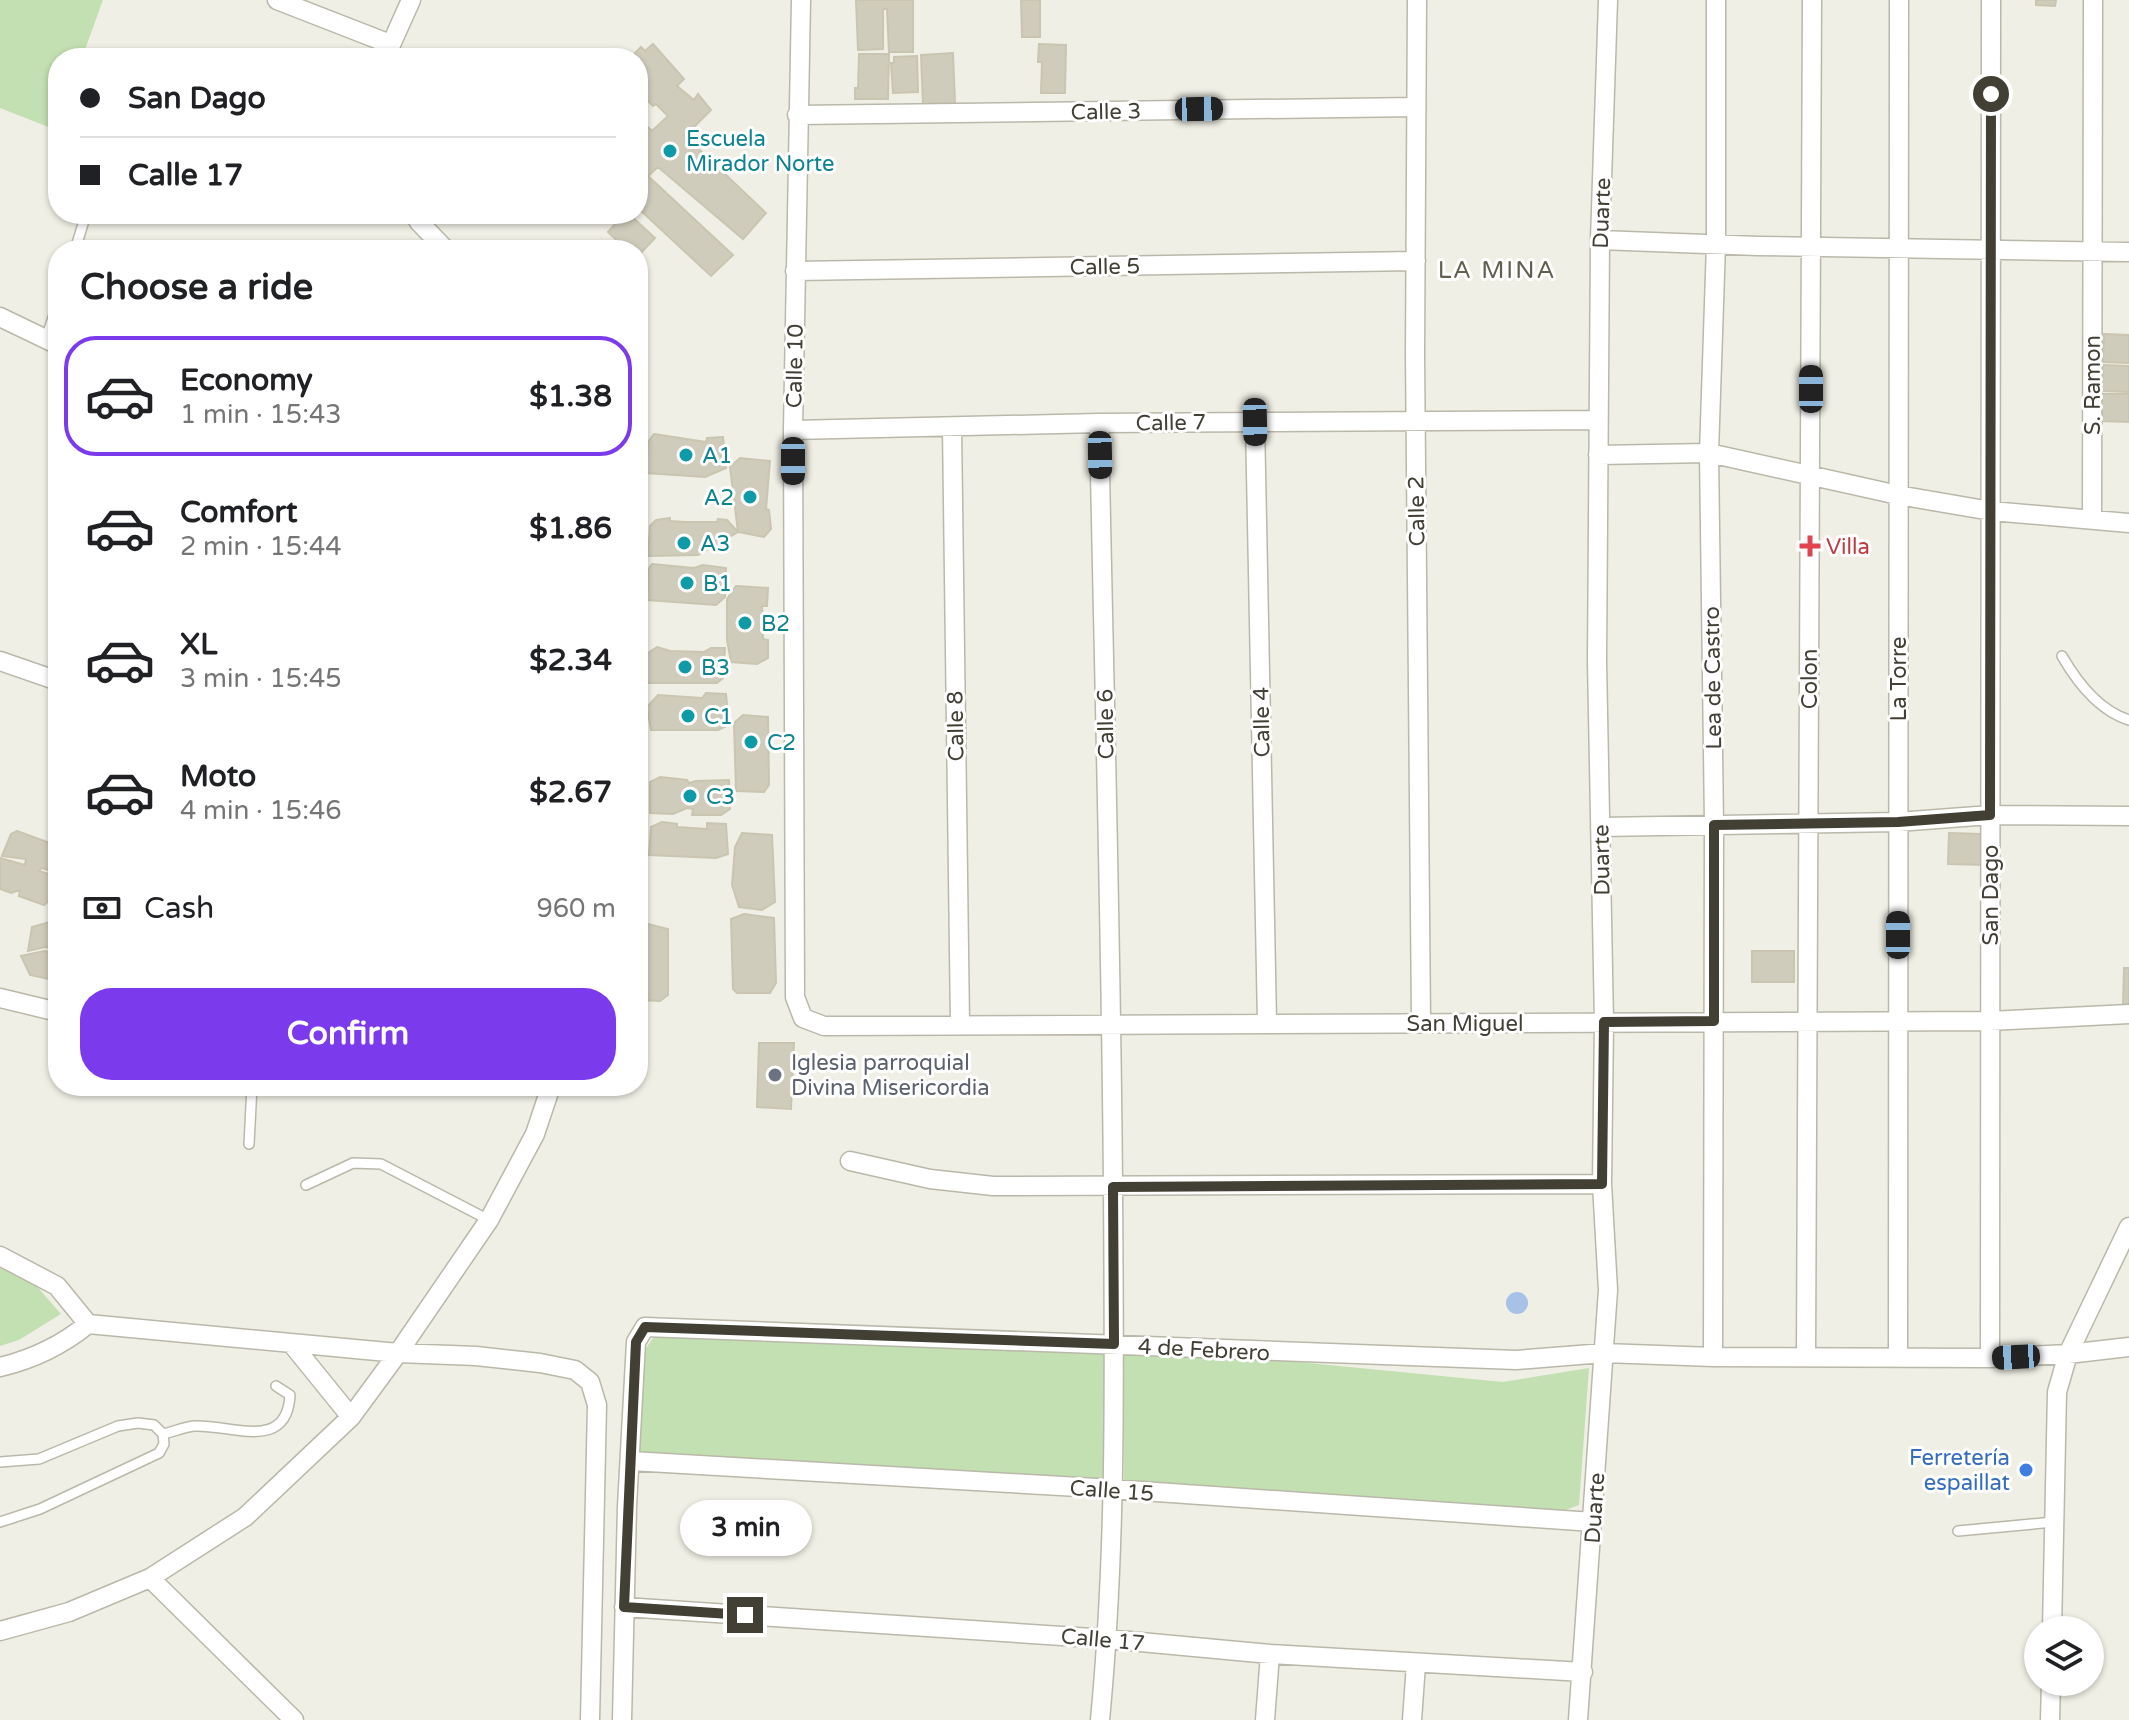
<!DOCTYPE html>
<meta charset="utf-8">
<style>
body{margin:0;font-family:"Varela Round",sans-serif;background:#f2f2f2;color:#202124;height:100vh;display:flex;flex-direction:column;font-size:30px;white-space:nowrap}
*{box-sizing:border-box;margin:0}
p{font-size:26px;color:#757577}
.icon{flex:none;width:44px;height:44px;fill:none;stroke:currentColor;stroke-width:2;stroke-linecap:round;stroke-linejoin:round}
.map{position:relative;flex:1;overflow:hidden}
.drawer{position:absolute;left:48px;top:240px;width:600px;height:856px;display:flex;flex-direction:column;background:#fff;border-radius:32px;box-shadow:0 2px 6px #0004}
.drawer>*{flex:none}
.banner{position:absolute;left:48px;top:48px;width:600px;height:176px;border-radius:32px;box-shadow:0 2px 6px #0004;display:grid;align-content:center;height:176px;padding:0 32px;background:#fff}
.fabs{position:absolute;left:2024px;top:1616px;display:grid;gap:16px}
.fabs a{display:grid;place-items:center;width:80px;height:80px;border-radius:50%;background:#fff;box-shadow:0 2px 6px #0004;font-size:40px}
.end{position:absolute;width:36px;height:36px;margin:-18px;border:10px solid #423f35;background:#fff;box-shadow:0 0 0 4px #fff}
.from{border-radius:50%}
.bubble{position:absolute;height:56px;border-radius:28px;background:#fff;box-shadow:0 2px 6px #0004;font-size:26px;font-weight:700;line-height:56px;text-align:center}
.car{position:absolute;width:24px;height:48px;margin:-24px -12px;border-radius:10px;box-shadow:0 0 6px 2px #0007;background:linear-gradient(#222 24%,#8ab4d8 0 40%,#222 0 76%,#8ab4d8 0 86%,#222 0)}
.banner b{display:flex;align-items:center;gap:28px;height:76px;font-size:30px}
.banner b+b{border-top:2px solid #e0e0e0}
.banner i{width:20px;height:20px;background:#202124}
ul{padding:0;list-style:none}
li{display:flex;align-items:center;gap:24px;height:120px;margin:0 16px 12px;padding:0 16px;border:4px solid transparent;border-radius:32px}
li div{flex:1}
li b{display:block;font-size:30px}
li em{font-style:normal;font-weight:700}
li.current{border-color:#7c3aed}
li>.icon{width:72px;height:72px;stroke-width:1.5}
h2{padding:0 32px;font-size:36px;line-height:96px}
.pay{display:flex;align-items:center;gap:20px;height:88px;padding:0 32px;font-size:30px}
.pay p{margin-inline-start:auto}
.button{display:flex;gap:16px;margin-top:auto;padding:16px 32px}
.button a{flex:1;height:92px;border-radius:32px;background:#7c3aed;color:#fff;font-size:32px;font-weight:700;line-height:92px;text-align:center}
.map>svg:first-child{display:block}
</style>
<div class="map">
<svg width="2129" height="1720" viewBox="0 0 2129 1720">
<rect width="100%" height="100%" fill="#f0efe5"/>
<path fill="#c3e0b2" d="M0,0H103L82,58H58V124L56,130L0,108Z
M0,1267L33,1282L61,1314L19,1340L0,1346Z
M660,1328L1115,1351L1113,1489L638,1462L635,1364Z
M1124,1345L1503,1382L1589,1368L1579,1505L1542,1519L1124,1491Z"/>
<path fill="#a8c1e6" d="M1506 1303a11 11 0 1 1 22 0a11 11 0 1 1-22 0Z"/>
<path fill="#d0ccbc" stroke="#cac5b0" stroke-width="2" d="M856,0H913V52H889L887,9H883V49L858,50Z
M1021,0H1040V37H1022Z
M2036,0H2056L2055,6L2036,5Z
M653,44L684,79L677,86L694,100L698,94L711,110L685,136L766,213L743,239L658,167L648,176L733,255L711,276L638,208V118L652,131L668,116L656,104L653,106L638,91V58H630L641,47L645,51Z
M1039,44L1066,45L1065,93H1041L1042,62H1038Z
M953,53L955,103L923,104L921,55Z
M859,54H889L888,99H855V88H858Z
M917,56L918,92L893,93L891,63H894V57Z
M605,214H629L655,238L638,256V250H627L608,232L615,224Z
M2104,334L2129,335V363L2103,362Z
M2103,365L2129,366V392L2102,391Z
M2102,394H2129V422L2101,421Z
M654,434L706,442L707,438L723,437L726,468L705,477L646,473L648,442Z
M740,458L770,461L766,509L769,510L771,529L764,537L738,532L730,467Z
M670,518V521L685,522H717L718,519L727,520L738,532L698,555L648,556L650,526L656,520Z
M652,564L694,568L703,565L726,568L725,597L716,605L647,600L649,568Z
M736,586L768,588L767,606H762L763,639L768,640V658L757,664L731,662L727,640V599Z
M657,647L670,651L704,652L711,648H725L723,678L717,683H647L645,655Z
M706,693L726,694L729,725L718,730H651L647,707L658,695L702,698Z
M743,715L768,717L769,785L764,792L736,791L734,723Z
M660,777L687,780L689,783L696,781L729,780L730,809L721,815H692L693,809L687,808L673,814L650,813V782Z
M662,822L677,824V827L707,829V823L726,824L728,854L716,858L649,855L651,827Z
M17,831L58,846V873L42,868L39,871L58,877L55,895L44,905L19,896L20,890L11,893L0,889V858L25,865L26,859L2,856L11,834Z
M742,833L772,835L775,902L762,910L739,907L732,885L735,847Z
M1949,833L1981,834L1986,841V865L1948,864Z
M58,892V912L50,910Z
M744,914L774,918L776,983L770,993H737L733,989L731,919Z
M53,921L58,922V949L45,947L28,951L32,927Z
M644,923L668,929V995L660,1001L638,1000V928Z
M44,951L58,953V981L30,975L21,956Z
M1752,951H1794V982H1752Z
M2124,968H2129V1008H2123Z
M759,1043H794L791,1109L757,1107Z"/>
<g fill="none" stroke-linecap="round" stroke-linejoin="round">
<g stroke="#bab8a9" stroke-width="12">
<path id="lane" d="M75,250L86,214
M46,339L58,302
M2062,656C2077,682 2100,711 2129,720
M249,1144L252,1086
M306,1185L353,1163L381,1164L489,1220
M163,1434C173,1432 184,1427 194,1426C230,1424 287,1453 290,1395L276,1386
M0,1462L39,1459L118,1426L138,1423L154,1425L163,1434L164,1444L159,1453L40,1509L0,1522
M1958,1531L2054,1522"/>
</g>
<g stroke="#bab8a9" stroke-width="21">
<path id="street" d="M277,0L390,44
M801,0L793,430L795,997L803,1018L824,1026L1990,1021L2129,1014
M1417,0L1415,354L1421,1023
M385,58L411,0
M797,115L1416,107
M414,214L419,222L446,250
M1600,240L1758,246L2129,252
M795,271L1416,261
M0,317L58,345
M1255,422L1267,1023
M1099,423C1104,677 1111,931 1113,1186C1114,1364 1117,1542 1100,1720
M952,427L960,1025
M793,430L1099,423L1598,420
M1598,455L1709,453L1898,495L1991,511L2129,523
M2092,519L2093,0
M0,661L58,681
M1600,827L1898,822L1990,815L2129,816
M0,998L58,1012
M850,1161L930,1179L993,1186L1602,1184
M0,1256L57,1286L88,1324C61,1346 34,1359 0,1367
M88,1324L398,1353L476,1356L540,1363L575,1370L590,1382L597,1405L590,1720
M291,1343L351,1417
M1713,1357L1714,825L1709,453L1716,244V0
M1806,1357L1812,0
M1898,1358L1899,0
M1990,1358L1991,0
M631,1461L1113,1489L1593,1522
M150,1578L294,1720
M624,1607L1108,1639L1270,1654L1583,1672
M2052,1630L2057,1392L2068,1354L2129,1227
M0,1631L69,1612L150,1578L245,1517L351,1417L398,1353L489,1220L535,1134L551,1086
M622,1720L627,1506L636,1342L645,1327L1516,1360L1604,1353L1713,1357L1990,1358L2068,1354L2129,1347
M1265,1720L1270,1654
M1412,1720L1416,1664
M1578,1720L1608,1290L1602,1184L1604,1022L1597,661L1600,240L1608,0
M2050,1720L2051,1682"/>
</g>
<use href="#lane" stroke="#fff" stroke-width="9"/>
<use href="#street" stroke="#fff" stroke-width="18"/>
</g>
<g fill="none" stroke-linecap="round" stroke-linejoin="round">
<path stroke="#423f35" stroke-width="10" d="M745,1615L624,1607L636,1342L645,1327L1114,1344L1113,1187L1602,1184L1604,1022L1714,1021V825L1898,822L1990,815L1991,94"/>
</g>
<g fill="#0f9aa8" stroke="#fff" stroke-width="3">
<circle cx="670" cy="151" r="8"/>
<circle cx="686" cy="455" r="8"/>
<circle cx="750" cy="497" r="8"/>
<circle cx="684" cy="543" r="8"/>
<circle cx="687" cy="583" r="8"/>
<circle cx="745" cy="623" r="8"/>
<circle cx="685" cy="667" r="8"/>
<circle cx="688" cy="716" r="8"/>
<circle cx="751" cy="742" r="8"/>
<circle cx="690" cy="796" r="8"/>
</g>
<path fill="#e0444e" stroke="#fff" stroke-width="3" d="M1806 534h8v8h8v8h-8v8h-8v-8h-8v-8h8z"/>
<circle fill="#6b7280" stroke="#fff" stroke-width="3" cx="775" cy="1075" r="8"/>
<circle fill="#3f7fe0" stroke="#fff" stroke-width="3" cx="2026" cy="1470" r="8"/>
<g text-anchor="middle" stroke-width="6" stroke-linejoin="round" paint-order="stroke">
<g font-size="22" fill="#423f35" stroke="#fff">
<text transform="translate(1106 111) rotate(-1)" y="8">Calle 3</text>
<text transform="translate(1601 213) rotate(-88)" y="8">Duarte</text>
<text transform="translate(1105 266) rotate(-1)" y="8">Calle 5</text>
<text transform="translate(794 366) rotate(-89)" y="8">Calle 10</text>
<text transform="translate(2092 385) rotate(-90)" y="8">S. Ramon</text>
<text transform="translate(1171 422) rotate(-1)" y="8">Calle 7</text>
<text transform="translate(1416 511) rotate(-91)" y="8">Calle 2</text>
<text transform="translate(1712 678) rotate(-91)" y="8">Lea de Castro</text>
<text transform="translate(1809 679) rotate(-90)" y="8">Colon</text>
<text transform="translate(1898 679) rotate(-90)" y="8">La Torre</text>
<text transform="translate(1261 722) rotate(-91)" y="8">Calle 4</text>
<text transform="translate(1105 724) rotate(-91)" y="8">Calle 6</text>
<text transform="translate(955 726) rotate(-91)" y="8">Calle 8</text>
<text transform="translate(1601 860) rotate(-91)" y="8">Duarte</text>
<text transform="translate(1990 895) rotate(-90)" y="8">San Dago</text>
<text x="1465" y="1031">San Miguel</text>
<text transform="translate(1204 1349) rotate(3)" y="8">4 de Febrero</text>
<text transform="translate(1112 1490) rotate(4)" y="8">Calle 15</text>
<text transform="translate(1594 1508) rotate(-86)" y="8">Duarte</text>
<text transform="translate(1103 1639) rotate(5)" y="8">Calle 17</text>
</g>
<g font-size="22" fill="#0d838f" stroke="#fff" text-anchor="start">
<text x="686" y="146">Escuela<tspan x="686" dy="25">Mirador Norte</tspan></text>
<text x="702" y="463">A1</text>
<text x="734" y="505" text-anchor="end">A2</text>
<text x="700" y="551">A3</text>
<text x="703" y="591">B1</text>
<text x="761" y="631">B2</text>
<text x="701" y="675">B3</text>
<text x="704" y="724">C1</text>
<text x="767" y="750">C2</text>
<text x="706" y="804">C3</text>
</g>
<g font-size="22" fill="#be3a42" stroke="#fff" text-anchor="start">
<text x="1826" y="554">Villa</text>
</g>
<g font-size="22" fill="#5b616d" stroke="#fff" text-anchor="start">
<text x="791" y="1070">Iglesia parroquial<tspan x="791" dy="25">Divina Misericordia</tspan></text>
</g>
<g font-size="22" fill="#366cbe" stroke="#fff" text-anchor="end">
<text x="2010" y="1465">Ferretería<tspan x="2010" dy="25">espaillat</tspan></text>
</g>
<g font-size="24" letter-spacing="2" fill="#635f4e" stroke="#fff">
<text x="1497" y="278">LA MINA</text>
</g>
</g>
</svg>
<div class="fabs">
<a><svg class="icon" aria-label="layers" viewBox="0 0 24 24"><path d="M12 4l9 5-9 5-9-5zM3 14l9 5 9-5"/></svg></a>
</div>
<i class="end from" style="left:1991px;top:94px"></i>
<i class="end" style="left:745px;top:1615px"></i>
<div class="bubble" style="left:680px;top:1500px;width:132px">3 min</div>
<i class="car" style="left:1199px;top:109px;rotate:89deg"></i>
<i class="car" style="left:1811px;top:389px;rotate:0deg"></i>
<i class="car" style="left:1255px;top:422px;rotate:179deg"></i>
<i class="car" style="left:1100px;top:455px;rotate:179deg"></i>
<i class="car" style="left:793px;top:461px;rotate:180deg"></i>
<i class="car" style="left:1898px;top:935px;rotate:0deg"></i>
<i class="car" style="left:2016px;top:1357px;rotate:267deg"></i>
<div class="banner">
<b><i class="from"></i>San Dago</b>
<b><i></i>Calle 17</b>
</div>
<section class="drawer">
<h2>Choose a ride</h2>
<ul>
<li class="current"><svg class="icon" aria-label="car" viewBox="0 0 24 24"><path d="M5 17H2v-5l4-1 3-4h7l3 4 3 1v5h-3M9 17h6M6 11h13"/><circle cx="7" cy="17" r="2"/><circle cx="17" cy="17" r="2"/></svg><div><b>Economy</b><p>1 min · 15:43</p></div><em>$1.38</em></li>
<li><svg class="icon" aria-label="car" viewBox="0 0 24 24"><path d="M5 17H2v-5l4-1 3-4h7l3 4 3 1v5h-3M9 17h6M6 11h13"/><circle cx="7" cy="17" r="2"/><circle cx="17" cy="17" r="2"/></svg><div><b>Comfort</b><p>2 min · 15:44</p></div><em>$1.86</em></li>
<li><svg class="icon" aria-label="car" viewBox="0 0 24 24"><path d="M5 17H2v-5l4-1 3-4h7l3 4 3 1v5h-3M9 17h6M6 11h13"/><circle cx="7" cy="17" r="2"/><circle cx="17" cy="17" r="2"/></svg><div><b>XL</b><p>3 min · 15:45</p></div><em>$2.34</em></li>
<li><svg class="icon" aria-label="car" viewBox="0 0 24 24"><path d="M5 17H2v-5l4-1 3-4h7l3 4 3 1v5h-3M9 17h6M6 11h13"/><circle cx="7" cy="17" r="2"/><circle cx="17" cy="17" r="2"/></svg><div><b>Moto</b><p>4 min · 15:46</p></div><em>$2.67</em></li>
</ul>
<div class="pay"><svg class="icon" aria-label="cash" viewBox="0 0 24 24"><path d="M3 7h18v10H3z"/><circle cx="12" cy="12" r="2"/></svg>Cash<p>960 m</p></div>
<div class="button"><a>Confirm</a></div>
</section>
</div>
